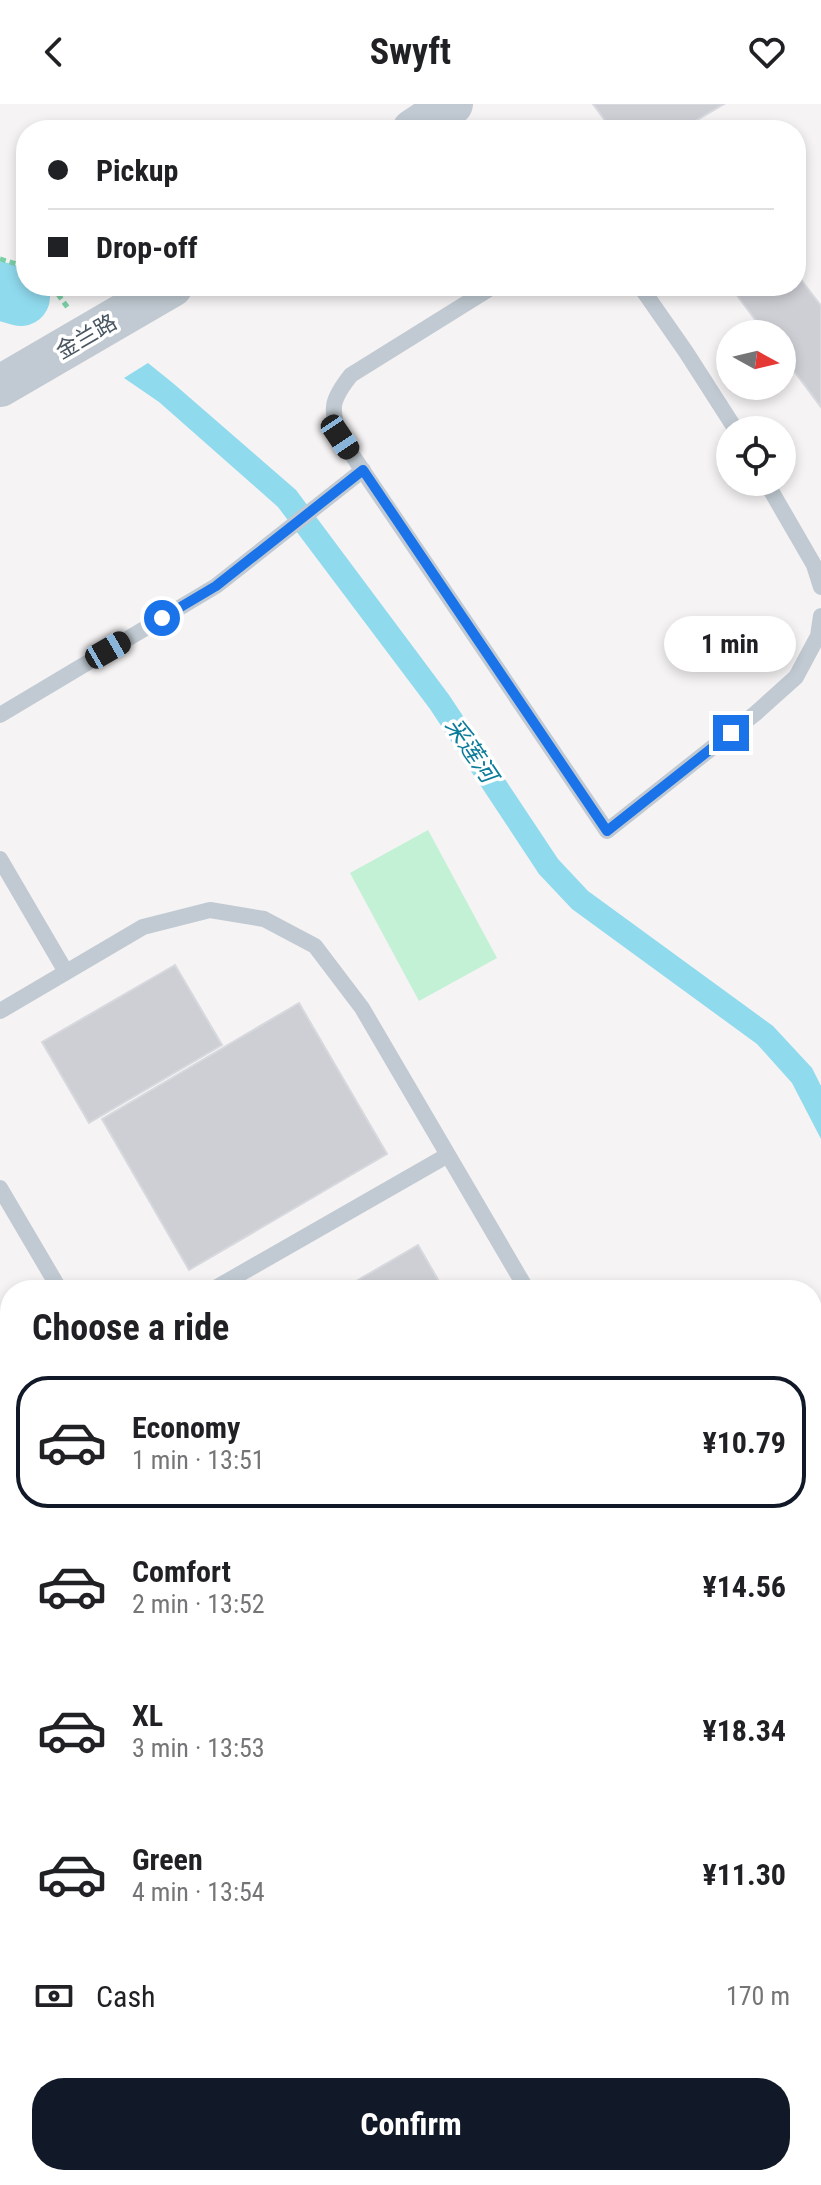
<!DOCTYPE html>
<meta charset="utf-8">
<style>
body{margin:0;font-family:"Roboto Condensed","Noto Sans SC",sans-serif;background:#f2f2f2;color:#202124;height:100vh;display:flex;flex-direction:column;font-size:30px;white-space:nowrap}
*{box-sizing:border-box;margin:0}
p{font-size:26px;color:#757577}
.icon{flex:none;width:44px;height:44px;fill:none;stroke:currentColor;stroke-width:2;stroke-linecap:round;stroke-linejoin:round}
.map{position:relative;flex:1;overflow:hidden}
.details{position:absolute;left:0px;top:1176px;width:822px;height:906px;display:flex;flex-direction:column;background:#fff;border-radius:32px 32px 0 0;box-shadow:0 4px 12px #0003}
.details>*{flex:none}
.hud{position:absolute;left:16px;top:16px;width:790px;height:176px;border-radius:32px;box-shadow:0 4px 12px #0003;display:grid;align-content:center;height:176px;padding:0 32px;background:#fff}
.needle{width:52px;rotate:98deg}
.controls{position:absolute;left:716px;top:216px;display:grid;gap:16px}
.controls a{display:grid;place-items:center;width:80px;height:80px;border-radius:50%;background:#fff;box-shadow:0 4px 12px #0003;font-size:40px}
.end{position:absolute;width:36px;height:36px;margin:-18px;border:10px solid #1a73e8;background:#fff;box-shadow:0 0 0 4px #fff}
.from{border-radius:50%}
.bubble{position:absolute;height:56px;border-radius:28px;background:#fff;box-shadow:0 4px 12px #0003;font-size:26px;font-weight:700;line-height:56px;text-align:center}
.car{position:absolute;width:24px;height:48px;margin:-24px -12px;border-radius:10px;box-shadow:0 0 6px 2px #0007;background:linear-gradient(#222 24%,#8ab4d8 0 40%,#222 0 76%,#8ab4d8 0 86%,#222 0)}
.hud b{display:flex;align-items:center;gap:28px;height:76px;font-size:30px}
.hud b+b{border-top:2px solid #e0e0e0}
.hud i{width:20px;height:20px;background:#202124}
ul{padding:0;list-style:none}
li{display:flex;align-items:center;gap:24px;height:132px;margin:0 16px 12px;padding:0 16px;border:4px solid transparent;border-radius:32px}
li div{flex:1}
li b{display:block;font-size:30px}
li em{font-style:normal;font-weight:700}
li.selected{border-color:#111827}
li>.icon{width:72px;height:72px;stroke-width:1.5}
h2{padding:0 32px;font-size:36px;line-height:96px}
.pay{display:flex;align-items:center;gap:20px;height:88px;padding:0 32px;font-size:30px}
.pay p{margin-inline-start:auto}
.cta{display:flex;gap:16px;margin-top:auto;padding:16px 32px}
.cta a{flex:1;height:92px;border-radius:32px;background:#111827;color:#fff;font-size:32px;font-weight:700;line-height:92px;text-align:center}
header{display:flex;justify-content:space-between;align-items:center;height:104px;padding:0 32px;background:#fff;font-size:36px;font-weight:700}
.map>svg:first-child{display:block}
</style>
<header><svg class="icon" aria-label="back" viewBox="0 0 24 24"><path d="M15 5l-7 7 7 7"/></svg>Swyft<svg class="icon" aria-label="heart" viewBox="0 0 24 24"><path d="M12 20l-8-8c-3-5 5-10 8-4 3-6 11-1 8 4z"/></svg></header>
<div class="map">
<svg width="821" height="2081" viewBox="0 0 821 2081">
<rect width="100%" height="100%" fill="#f5f3f3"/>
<path fill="#c3f1d5" d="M428,726L497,854L419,897L350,769Z"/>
<path fill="#90daee" d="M148,259L174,280L296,386L449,591L558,755L588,787L773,922L812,964L821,982V1035L792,979L757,940L572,805L539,770L430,605L278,403L159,298L124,274Z
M10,1327V1660L0,1642V1333Z"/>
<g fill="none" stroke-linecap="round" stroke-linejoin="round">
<path stroke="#90daee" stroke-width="10" d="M812,1320L821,1315
M0,1781L10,1775"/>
<path stroke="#90daee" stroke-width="58" d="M0,187L21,193"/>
</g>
<path fill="#cdcfd5" stroke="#d7d9de" stroke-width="2" d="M593,0H724L680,26H612Z
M796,169L821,202V303L782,251V230H766L730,182H796Z
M175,861L222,941L89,1019L42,938Z
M299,899L387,1050L189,1166L102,1015Z
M418,1141L444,1186H341Z"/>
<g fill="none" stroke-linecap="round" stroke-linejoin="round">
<path stroke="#7ad0a6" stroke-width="5" stroke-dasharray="6 4" stroke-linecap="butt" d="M0,155L26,163
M52,182L68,204
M0,1663L10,1682"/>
<path stroke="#c1cad2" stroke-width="16" d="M494,182L351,271C331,296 330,304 340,333L607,727L756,609L796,573L818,532L821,512
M640,182L686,248L736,326
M766,378L814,461L821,483
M0,611L216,482L363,366
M0,755L66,868
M0,907L143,823L210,806L264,815L315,842L362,904L527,1186
M0,1084L60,1186
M212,1186L448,1051
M812,1548L821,1557
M812,1678L821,1673
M812,1709L821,1733
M0,1758L10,1752
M0,2042L10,2052
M25,2072L30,2081
M164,2072L169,2081
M309,2072L315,2081
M475,2072L481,2081"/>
<path stroke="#c1cad2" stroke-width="34" d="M812,1345L821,1340
M0,1817L10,1811
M812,2020L821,2015
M708,2081L724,2072"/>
<path stroke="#c1cad2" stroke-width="42" d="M413,26L452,0
M0,282L172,182"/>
</g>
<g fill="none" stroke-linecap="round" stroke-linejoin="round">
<path stroke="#1a73e8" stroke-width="10" d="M162,514L216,482L363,366L607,727L731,629"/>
</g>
<g text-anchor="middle" stroke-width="7" stroke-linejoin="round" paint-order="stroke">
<g font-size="22" fill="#4a5661" stroke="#fff">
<text transform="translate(86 232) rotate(-30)" y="8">金兰路</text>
</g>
<g font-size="24" font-style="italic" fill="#0c7c9b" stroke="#fff">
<text transform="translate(471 646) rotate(56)" y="8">采莲河</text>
</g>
</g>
</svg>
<div class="controls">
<a><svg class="needle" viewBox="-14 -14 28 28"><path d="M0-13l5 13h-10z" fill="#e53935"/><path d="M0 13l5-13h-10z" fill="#757577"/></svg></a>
<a><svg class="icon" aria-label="locate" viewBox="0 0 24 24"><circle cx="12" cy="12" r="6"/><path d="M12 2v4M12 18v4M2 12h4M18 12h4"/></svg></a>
</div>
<i class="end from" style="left:162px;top:514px"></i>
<i class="end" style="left:731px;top:629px"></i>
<div class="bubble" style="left:664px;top:512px;width:132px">1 min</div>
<i class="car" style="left:340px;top:333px;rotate:146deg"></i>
<i class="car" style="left:108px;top:546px;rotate:60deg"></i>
<div class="hud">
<b><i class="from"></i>Pickup</b>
<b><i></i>Drop-off</b>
</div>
<section class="details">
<h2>Choose a ride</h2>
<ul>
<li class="selected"><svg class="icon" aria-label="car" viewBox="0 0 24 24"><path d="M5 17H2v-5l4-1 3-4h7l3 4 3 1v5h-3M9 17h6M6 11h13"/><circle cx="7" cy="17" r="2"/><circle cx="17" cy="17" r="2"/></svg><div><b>Economy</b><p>1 min · 13:51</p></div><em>¥10.79</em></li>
<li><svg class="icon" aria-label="car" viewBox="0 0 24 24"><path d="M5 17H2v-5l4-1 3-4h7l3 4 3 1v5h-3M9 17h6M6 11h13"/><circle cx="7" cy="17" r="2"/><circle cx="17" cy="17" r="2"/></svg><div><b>Comfort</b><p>2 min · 13:52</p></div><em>¥14.56</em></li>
<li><svg class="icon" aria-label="car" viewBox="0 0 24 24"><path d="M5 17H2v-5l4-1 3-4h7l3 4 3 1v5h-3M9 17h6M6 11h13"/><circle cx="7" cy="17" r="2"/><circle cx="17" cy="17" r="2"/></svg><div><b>XL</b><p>3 min · 13:53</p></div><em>¥18.34</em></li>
<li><svg class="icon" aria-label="car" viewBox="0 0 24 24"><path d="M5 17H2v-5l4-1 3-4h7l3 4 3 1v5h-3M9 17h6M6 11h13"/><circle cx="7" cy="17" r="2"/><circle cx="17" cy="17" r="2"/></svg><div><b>Green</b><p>4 min · 13:54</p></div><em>¥11.30</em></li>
</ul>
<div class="pay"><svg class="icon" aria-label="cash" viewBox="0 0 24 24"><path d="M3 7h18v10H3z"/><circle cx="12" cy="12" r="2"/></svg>Cash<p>170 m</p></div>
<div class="cta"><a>Confirm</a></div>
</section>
</div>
